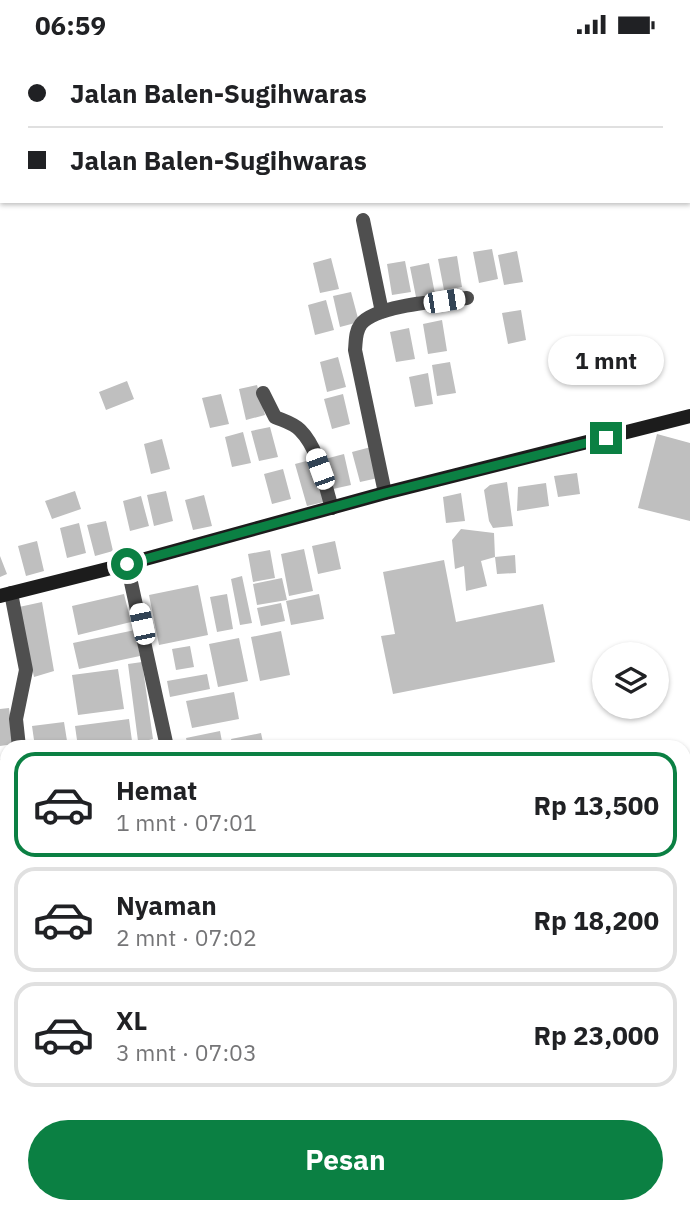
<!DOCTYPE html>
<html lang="id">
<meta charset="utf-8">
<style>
body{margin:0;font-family:"IBM Plex Sans",sans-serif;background:#f2f2f2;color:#202124;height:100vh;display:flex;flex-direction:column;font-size:26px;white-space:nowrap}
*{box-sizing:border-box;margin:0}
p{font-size:23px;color:#757577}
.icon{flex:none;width:38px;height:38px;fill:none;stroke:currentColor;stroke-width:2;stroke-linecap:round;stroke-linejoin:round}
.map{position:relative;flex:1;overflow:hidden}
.panel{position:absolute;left:0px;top:691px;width:691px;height:474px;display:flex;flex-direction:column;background:#fff;border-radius:21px 21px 0 0;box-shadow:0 2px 5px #0004}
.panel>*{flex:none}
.top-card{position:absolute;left:0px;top:0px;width:691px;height:154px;box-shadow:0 2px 5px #0004;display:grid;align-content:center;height:154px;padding:0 28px;background:#fff}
.fabs{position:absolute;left:592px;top:593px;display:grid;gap:14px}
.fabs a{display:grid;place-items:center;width:77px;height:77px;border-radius:50%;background:#fff;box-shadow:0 2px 5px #0004;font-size:35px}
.end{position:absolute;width:32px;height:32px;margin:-16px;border:9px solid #0b8043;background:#fff;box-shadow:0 0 0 4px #fff}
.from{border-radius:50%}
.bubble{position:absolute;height:49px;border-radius:24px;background:#fff;box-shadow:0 2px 5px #0004;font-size:23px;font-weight:700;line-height:49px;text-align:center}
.car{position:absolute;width:21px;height:42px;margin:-21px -10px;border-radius:9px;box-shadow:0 0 5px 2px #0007;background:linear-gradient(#fff 24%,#345 0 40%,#fff 0 76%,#345 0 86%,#fff 0)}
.top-card b{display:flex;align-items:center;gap:24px;height:66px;font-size:26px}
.top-card b+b{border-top:2px solid #e0e0e0}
.top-card i{width:18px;height:18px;background:#202124}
ul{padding:12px 0 0;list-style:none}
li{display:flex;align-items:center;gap:21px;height:105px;margin:0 14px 10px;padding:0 14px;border:4px solid #e0e0e0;border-radius:21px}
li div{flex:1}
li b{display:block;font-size:26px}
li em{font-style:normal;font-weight:700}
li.current{border-color:#0b8043}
li>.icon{width:63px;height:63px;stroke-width:1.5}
.cta{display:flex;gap:14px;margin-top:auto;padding:14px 28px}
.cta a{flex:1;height:80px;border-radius:42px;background:#0b8043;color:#fff;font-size:28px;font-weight:700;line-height:80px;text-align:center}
.status{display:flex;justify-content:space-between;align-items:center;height:49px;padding:0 35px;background:#fff;direction:ltr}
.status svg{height:19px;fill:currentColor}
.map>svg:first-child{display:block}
</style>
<div class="status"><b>06:59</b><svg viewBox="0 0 49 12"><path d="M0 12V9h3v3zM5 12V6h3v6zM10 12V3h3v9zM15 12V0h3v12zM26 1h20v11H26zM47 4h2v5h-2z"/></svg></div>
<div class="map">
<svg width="690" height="1164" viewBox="0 0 690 1164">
<rect width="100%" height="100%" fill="#fff"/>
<path fill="#bfbfbf" d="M492,200L498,230L479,234L473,203Z
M517,202L523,233L504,236L498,206Z
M457,207L462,238L444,241L438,210Z
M331,209L339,240L320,244L313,214Z
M405,212L411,243L392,246L387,215Z
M429,214L435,245L416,248L410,218Z
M351,243L359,273L340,278L333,247Z
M326,251L334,281L315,286L308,256Z
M521,261L526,291L508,295L502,264Z
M442,271L447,302L428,305L423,275Z
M409,279L415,310L396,313L390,283Z
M338,308L346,338L327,343L320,313Z
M450,313L456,344L437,347L432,316Z
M428,324L433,355L415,358L409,328Z
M127,332L134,350L106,361L99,343Z
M257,336L265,366L246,371L239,340Z
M221,345L229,375L210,379L202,349Z
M343,345L350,375L332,380L324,350Z
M270,378L278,408L259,412L251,382Z
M243,383L251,414L232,418L225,388Z
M657,385L690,394V472L638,459Z
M162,390L170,420L151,425L144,395Z
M371,398L378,429L360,433L352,403Z
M344,405L351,436L333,440L325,410Z
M314,410L324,453L307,457L295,415Z
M283,420L291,450L272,455L264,425Z
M577,424L580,445L558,448L554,427Z
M507,433L513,477L493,479L489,472L484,441L490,436Z
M546,434L549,457L517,462L518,438Z
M75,442L81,460L52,470L45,452Z
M166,442L173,472L154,477L147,446Z
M461,444L465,472L446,474L443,448Z
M204,446L212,477L193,481L185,451Z
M141,447L149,477L130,482L123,452Z
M106,472L113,502L95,507L87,476Z
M79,474L86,504L67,509L60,479Z
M461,480L494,484L495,508L481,512L487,537L466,542L464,517L455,520L452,491Z
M37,492L44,522L26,527L18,497Z
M335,492L341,520L318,525L312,497Z
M304,500L313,542L289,547L281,505Z
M270,501L275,529L253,533L248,505Z
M515,506L516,524L497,525L495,508Z
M0,507L7,525L0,528Z
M444,511L456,573L543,555L555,613L393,645L381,587L395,585L383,523Z
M242,527L252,574L240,576L231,530Z
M282,529L287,551L257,556L253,535Z
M198,536L208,586L159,596L149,546Z
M124,545L131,573L78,586L72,557Z
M227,545L233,580L217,583L210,548Z
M319,545L324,570L291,576L286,552Z
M42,553L54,622L34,628L19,558Z
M281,554L285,572L261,577L257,559Z
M135,581L140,607L79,620L73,594Z
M281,582L290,626L260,632L251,588Z
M239,589L248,632L218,638L209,595Z
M190,597L194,618L176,621L172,600Z
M142,613L153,690L149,691L150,698H115L138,692L128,615Z
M118,620L124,660L78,666L72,626Z
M207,625L210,640L170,648L167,632Z
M234,643L239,670L192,679L186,652Z
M9,659L14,695L0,697V660Z
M129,670L132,692L78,698L75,677Z
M64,673L68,698H35L32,677Z
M220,682L223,698H188L186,689Z
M261,684L264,698H233L231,690Z
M336,695V698H305V696Z
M7,709V754L0,755V710Z
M7,769V804L0,806V770Z
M7,1110V1137H6L0,1112Z
M23,1158H51L50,1164H11L10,1162Z
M110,1158H164L165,1164H97V1161Z
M206,1158H256V1164H206Z"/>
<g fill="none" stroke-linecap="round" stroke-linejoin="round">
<path stroke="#4f4f4f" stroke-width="14" d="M363,171L382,263
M263,344L275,368C284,372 293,374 300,381C319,400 324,434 332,459
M385,444L355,301C356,292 355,283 361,275C376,256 442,252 467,249
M127,515L167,698
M11,544L26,621L16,670L19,698
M54,1158L55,1164
M175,1158V1164"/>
<path stroke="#1c1c1c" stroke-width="14" d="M0,547L127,515L385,444L690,367"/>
</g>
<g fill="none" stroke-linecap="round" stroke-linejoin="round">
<path stroke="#0b8043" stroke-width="9" d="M127,515L385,444L606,389"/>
</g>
</svg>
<div class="fabs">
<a><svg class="icon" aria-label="layers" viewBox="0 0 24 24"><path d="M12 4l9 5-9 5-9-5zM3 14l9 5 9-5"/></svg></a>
</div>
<i class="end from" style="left:127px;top:515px"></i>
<i class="end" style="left:606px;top:389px"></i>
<div class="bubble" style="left:548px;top:287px;width:116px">1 mnt</div>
<i class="car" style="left:444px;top:252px;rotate:81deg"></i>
<i class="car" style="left:320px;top:420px;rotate:340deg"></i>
<i class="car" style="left:142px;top:575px;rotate:348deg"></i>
<div class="top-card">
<b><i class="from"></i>Jalan Balen-Sugihwaras</b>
<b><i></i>Jalan Balen-Sugihwaras</b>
</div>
<section class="panel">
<ul>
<li class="current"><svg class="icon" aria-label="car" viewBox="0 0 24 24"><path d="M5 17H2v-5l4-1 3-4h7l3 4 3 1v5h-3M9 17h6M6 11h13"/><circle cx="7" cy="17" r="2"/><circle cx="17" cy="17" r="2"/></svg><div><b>Hemat</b><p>1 mnt · 07:01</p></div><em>Rp 13,500</em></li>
<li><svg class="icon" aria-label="car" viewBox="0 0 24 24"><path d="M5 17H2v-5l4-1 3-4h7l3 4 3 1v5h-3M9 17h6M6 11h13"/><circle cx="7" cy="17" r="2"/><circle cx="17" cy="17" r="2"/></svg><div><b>Nyaman</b><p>2 mnt · 07:02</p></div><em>Rp 18,200</em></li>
<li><svg class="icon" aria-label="car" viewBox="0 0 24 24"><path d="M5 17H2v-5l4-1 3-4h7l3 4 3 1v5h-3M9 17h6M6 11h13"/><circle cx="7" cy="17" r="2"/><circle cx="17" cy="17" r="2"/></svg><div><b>XL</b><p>3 mnt · 07:03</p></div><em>Rp 23,000</em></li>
</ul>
<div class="cta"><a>Pesan</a></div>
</section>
</div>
